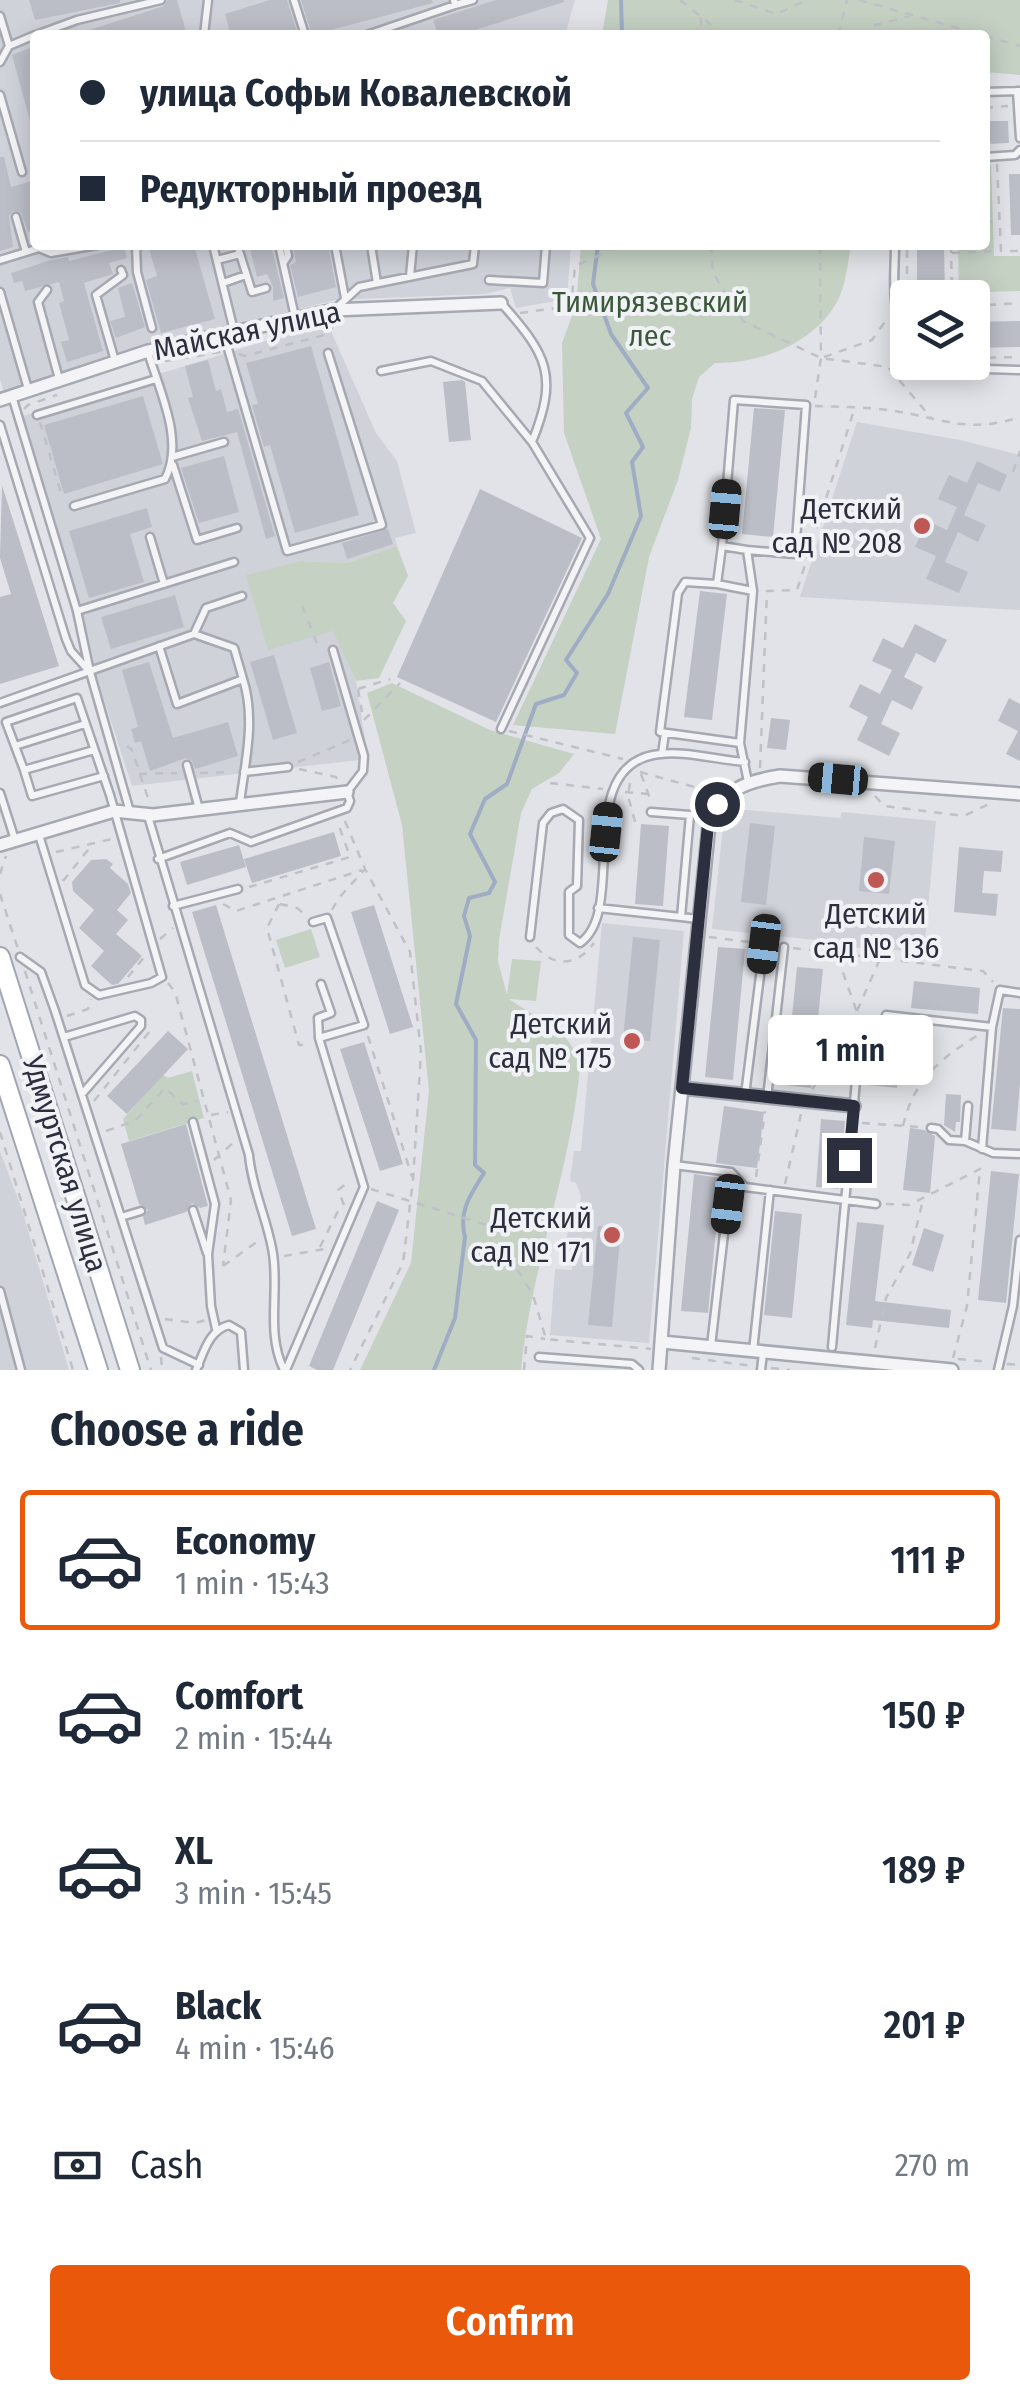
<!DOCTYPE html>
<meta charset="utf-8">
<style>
body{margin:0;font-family:"Fira Sans Condensed",sans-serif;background:#f2f2f3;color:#1f2937;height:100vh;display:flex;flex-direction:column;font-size:38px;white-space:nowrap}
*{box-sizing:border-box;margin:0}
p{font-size:32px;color:#747a83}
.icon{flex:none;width:55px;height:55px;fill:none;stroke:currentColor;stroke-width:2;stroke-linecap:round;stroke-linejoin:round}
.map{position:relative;height:1370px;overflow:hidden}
.side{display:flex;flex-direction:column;background:#fff;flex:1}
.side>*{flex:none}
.top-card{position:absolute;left:30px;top:30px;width:960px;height:220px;border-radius:10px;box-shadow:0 5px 25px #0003;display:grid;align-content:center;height:220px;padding:0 50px;background:#fff}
.fabs{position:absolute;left:890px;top:280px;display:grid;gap:20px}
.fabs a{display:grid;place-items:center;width:100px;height:100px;border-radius:10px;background:#fff;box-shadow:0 5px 25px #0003;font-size:50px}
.end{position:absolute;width:45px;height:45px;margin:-22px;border:12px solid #2b2f3e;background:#fff;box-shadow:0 0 0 5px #fff}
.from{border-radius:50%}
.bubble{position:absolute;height:70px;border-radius:10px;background:#fff;box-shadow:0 5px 25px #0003;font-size:32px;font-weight:600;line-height:70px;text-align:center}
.car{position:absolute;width:30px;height:60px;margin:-30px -15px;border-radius:12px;box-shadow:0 0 8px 2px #0007;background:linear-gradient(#222 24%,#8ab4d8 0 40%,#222 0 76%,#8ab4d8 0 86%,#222 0)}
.top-card b{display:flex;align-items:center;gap:35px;height:95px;font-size:38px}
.top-card b+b{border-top:2px solid #e0e1e3}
.top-card i{width:25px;height:25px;background:#1f2937}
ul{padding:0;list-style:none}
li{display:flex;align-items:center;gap:30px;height:140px;margin:0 20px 15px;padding:0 30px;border:5px solid transparent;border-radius:10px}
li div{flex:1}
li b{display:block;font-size:38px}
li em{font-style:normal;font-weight:600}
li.active{border-color:#ea580c}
li>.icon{width:90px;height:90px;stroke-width:1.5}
h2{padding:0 50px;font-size:45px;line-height:120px}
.pay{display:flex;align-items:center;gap:25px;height:110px;padding:0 50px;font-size:38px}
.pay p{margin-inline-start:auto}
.cta{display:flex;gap:20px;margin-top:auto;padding:20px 50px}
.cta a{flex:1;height:115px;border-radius:10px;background:#ea580c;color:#fff;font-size:40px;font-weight:600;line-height:115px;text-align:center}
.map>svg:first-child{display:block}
</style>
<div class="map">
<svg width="1020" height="1370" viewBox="0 0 1020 1370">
<rect width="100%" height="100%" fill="#e1e3e8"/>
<path fill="#d0d2da" d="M0,0H575L565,35H35V245H571L567,299L516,308L510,288L485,294L336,300L146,346L4,393L0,379Z
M327,322L376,433L397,461L416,533L395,538L397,546L347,563L300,561L247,575L333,630L356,681L368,759L132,786L13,419Z
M857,422L960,440L1020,455V610L800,597Z
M725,808L840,818L842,812L936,821L924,952L815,945V940L712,929Z
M602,923L684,931L649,1343L550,1335L555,1269L572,1270V1259L564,1258L571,1211L578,1212L581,1196L576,1183L570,1181L574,1151H581Z
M0,1151L22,1210L69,1370H0Z"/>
<path fill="#c4d1c3" d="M608,0H1020V75L985,72V35H602Z
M985,165H991L994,256H1020V291L959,293L958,245H985Z
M581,245H851C848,262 846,284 838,300C816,343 760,364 715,363L699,377L692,399L691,428L678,480L649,557L615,734L513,725L601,539L564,433L562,343L576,305Z
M397,546L408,576L393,603L406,621L379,678L356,681L333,631L268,650L246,575L300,561L347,563Z
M392,683L490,730L574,754L559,773L532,789L521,813L499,940L498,961L507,995L512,959L541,961L536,1001L509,999C539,1021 571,1027 580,1067C571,1170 531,1267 521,1370H360L411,1263L429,1091L402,825L367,693Z
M311,929L320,957L285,968L276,940Z
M192,1071L204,1118L129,1141L123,1119L163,1075L168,1078Z"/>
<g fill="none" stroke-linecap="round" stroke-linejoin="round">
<path stroke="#a0acc4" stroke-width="4" d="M621,0L622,35
M434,1370L455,1318L465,1237C458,1211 471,1194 484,1173L475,1165L476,1040L456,1004L470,936L464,916L469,898L489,893L495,882L470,834L485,799L507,784L536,704L564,695L577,673L566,660L608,594L641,516L632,462L643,447L626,413L648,388L611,334L593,284L598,245"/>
</g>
<path fill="#bcbec7" d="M29,0H120V3L35,20Z
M168,0H177L187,35H84L83,32L164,6Z
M270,0H287L298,35H231L225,14Z
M301,0H432L433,3L312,35Z
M496,0H564V2L459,35H438L433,20Z
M35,46V128H32L12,55Z
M985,121H1008L1009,143L985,144Z
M0,157H4L11,187L35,180V230L28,232L21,213L13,211L9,216L13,247L0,251Z
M1009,174H1020V235H1011Z
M148,245H194L215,319L161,333L146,280L157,276Z
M249,245H271L284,298L273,301V287L267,274L257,277Z
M293,245H328L336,287L298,297L290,265L296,262Z
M917,245H944L945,297H917Z
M124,247L127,258L109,263L113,274L84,283L103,351L67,362L61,342L69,340L59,303L64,301L59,282L25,291L22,281L14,283L11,273L51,260L68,257L69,261Z
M132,283L145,327L116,338L110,321L125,317L118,288Z
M1020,321V347L972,348V322Z
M311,346L359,515L295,533L270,445L264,447L252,405L258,404L246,363Z
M208,360L216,391L221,389L227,412L238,409L275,536L266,539L237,432L202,441L188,398L193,397L185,366Z
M462,380L465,382L471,440L449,442L443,382Z
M143,396L163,464L64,494L44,425Z
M754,408L785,410L773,537L742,534Z
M224,456L239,512L199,523L181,468Z
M977,461L1007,475L1000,492L978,483L964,515L986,525L978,542L958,532L945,562L968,572L959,593L926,579L936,556L915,547L927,521L947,530L957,507L938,499L949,475L967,483Z
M2,485L59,666L0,684V597L11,594L0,558Z
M480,489L582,538L496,722L397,677Z
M147,508L152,527L130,534L144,582L89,598L69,531Z
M388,529L393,544L347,559L342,543Z
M700,591L727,594L712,720L684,717Z
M175,595L184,627L111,649L101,617Z
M915,624L947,640L935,663L916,653L904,677L923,687L912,710L892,700L881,724L900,733L889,756L857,740L868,717L849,707L860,684L880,694L892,670L872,661L883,638L903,648Z
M274,655L297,733L273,740L250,662Z
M149,662L173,738L228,722L238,756L195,769L192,761L186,758L150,771L141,741L135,743L131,729L138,727L122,670Z
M329,662L341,706L322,711L310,668Z
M1009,698L1020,704V761L1006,754L1018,731L998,721Z
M771,718L790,720L786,750L767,748Z
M750,823L775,826L766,905L741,902Z
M641,824L669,826L663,906L635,904Z
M334,832L341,856L252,883L244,859Z
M864,837L895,841L889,894L859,891Z
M239,845L246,867L187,885L180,862Z
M959,847L1003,851L1001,872L984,871L982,893L998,894L996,916L954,912Z
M106,859L113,864L110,868L128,884L131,893L117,910L128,920L116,934L142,956L118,984L112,985L91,966L104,951L79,928L94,910L73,891L72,882L91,860Z
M216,905L316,1229L292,1236L192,912Z
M374,905L413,1027L390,1034L351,912Z
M633,937L660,940L650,1041L623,1039Z
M718,947L745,949L733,1080L705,1077Z
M797,967L823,969L811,1088L785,1085Z
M914,981L980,988L978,1014L911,1008Z
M1003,1008L1020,1009V1083L1016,1131L991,1129Z
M874,1017L903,1024L897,1088L868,1085Z
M168,1031L188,1049L127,1114L107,1096Z
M364,1042L403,1164L380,1171L340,1049Z
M946,1094L961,1095L960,1122H956L955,1132L944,1125Z
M724,1106L764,1112L757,1168L716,1163Z
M821,1119L845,1121L839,1189L816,1187Z
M186,1124L208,1206L200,1208L192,1203L186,1212L145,1225L143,1217L148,1210L139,1204L121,1144Z
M910,1128L924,1130L935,1136L930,1193L903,1190Z
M991,1171L1019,1174L1006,1303L978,1300Z
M694,1174L721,1178L708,1313L681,1311Z
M377,1201L399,1210L333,1370H317L309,1366Z
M775,1211L802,1214L792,1318L764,1315Z
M857,1222L884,1225L875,1301L951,1310L949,1328L873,1320L872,1328L846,1325Z
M598,1226L621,1228L612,1327L588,1325Z
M924,1228L944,1235L933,1272L912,1265Z"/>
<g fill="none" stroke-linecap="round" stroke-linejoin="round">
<g stroke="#a7a9b2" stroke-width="11">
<path id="service" d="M294,0L305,35
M455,5L473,0
M0,16L9,46L0,62
M36,35L77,20L161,0
M204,35L208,0
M367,35L455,5L454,0
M9,46L35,35
M1017,91L1020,138
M985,92L1019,91
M0,95L22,172
M985,157L1015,155L1020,150
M16,217L26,252
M136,245L137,272L152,328
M213,245L234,331
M279,245L295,317
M335,245L345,298
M371,245L377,283
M895,245C895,276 889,311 908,338
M240,254L252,292L266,288
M0,260L39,248L51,253L97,245
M217,260L240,254L237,245
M284,262L288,256L286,245
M410,276L413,245
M489,280L543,283L546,245
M223,283L246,275
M47,290L38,302L59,379
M0,292L28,389
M335,309L359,287L473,264L475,245
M224,335L287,551L382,525L328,353
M115,361L96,295L123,275L121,270
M933,362L954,368L1020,370
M381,371L431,361L482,381L532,442
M12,396L77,611L90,672L130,812
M37,415L156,379
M0,425L66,639L71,651L89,671
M172,457L224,442
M173,465L197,540L237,528
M74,506L165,479C185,441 159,390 148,352
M150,537L164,584
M722,546L717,584L685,582L678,593L660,732L740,743
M747,550L722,546L734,400L806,405L795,554L747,550L753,591L740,743L748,782
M717,584L753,591
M77,611L234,562
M159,646L177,704L243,679L234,648L194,634
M0,703L194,634L206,608L242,596
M501,729L590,538L532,442C559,375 547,355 502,304
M15,746L85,724
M662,754L665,733
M187,765L199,809
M24,770L32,796L104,776
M244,772L288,767
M0,793L15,840
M240,803C245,762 256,720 243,679
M651,812L690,815L681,917L698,919
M148,816L249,1155C252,1190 268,1220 273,1254C279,1293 266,1334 284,1370
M39,835L85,985L99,995L151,983L162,977L110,795L77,698L6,722L24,770L94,750
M158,859L230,833L251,842L347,808L350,801L347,792L363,771L364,756L333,650
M173,906L238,889
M598,908L681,917
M530,937L543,823L551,813L563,809L579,820L577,886L569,892V935L580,943C628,910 573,771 653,755C682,749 716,760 745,762
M20,957L41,972L55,1011L163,1348L199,1365
M886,1015L992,1027L1000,990L1020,993
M64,1037L135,1016L141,1020V1026L82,1094
M319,1038L318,1018L331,1013L321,984
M745,1095L764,944
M767,1098L784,947
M193,1122L215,1204L208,1254L211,1306L216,1329
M931,1128L938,1129L949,1140L965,1141L993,1153L1020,1154
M965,1141L968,1106
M982,1149L992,1027
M674,1165L731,1172L745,1187L876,1204
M193,1210L207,1253
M121,1217L141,1211
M0,1291L21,1370
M711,1346L731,1173
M832,1347L861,1025
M753,1351L770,1190
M539,1357L632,1364L639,1370
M196,1370C204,1352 209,1330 229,1325L241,1332L244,1370
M286,1370L364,1187L319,1038L364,1025L327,918L313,922
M761,1370L763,1353
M998,1370L1013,1306L1020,1240"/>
</g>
<g stroke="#a7a9b2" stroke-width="16">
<path id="minor" d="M0,400L148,351L334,310L501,303
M0,845L114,811L153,815L347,792
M682,1088L854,1106
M662,1342L952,1370
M659,1370L674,1165L709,825C720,790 747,781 780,776L1020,794"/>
</g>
<g stroke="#a2a6b3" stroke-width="22">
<path id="primary" d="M0,957L130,1370
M0,1065L98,1370"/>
</g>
<path stroke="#c0c1c7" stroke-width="2.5" stroke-dasharray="8 8" stroke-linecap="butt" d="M680,0L724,35
M735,0L776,14L807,0
M859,0L982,35
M701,17V35
M838,35L847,0
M861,35L872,26L910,16
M985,36L1020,46
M985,108L1008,106
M997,164L1001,251H1020
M985,225L998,218
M711,245L713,273L743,321L821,358L888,367L933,420
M951,245L952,298
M952,253L999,251
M907,306V245
M972,306L1020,303
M520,313L571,306L575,266L607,252L608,245
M239,354L245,356L328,334L336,322
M824,357L872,340L887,319
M972,358L1020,357
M165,361L221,352
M815,398L821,358L820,245
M815,406C841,407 869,407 895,411C946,419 967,434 1020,417
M24,409L28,405L57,395
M40,422L61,493
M1013,472L1020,451
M302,606L318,646L322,647
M358,689L362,712
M358,689L390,679
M364,720L400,683
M509,731L623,759
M127,746L132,750L150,804
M298,762L350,740
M760,768L767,591L797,590L855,407
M299,769L336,777L338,781
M640,772L709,791L713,795
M200,773L232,772
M139,774L177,773
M641,774L652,804
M550,783L603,789
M630,783L628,796L636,825
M625,792L649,794
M875,796L884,806L964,816L989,804
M697,806L709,791L716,788
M345,821L365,869L410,952L421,1052L413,1180L403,1263L350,1370
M56,852L112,839
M0,874L6,856
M63,881L92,845
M249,887L350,857L338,823
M0,894L18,949
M223,904L236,911L362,870
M279,904L267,928L299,1045L310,1044
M280,904L297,908L308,917
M332,910L338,899L364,870
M709,937L756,943
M160,939L173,928
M536,947C555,968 577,966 594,943
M793,948L836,953L859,1018
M837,953L983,971L993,982
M25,971L151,1370
M128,977L145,956
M168,983L175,992L231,1200L223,1266
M857,1011L880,959
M67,1016L88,1009L91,999
M368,1036L412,1177
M812,1089L850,1040
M94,1101L150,1031
M211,1115L228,1112
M862,1123L919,1127
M903,1126C914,1079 939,1060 978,1035
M106,1131L135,1121L165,1088L183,1104L197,1101
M0,1132L73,1370
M214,1160L234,1142
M756,1177L765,1111
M785,1184L801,1114
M371,1189L490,1226L533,1295L546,1339L651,1349
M886,1204L909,1205L980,1169L986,1162
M344,1205L338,1190L350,1181
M320,1247L341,1205
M284,1256L330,1248
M223,1266L261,1239
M165,1319L195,1323L206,1320
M875,1348L886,1298L910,1254L923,1200
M161,1357L162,1370
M692,1358L753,1366
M953,1358L967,1306L980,1169
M958,1359L990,1362
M1007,1364L1020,1365
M771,1368L790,1370
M524,1370L527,1336L545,1339"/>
<use href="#service" stroke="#f4f4f7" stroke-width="6"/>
<use href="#minor" stroke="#f4f4f7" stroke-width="11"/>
<use href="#primary" stroke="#fff" stroke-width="18"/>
</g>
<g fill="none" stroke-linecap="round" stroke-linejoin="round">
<path stroke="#2b2f3e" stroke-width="12" d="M717,804L708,825L682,1088L854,1106L849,1160"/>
</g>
<g fill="#bf5755" stroke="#f1f2f6" stroke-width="4">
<circle cx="922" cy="526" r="10"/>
<circle cx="876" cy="880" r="10"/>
<circle cx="632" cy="1041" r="10"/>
<circle cx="612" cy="1235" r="10"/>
</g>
<g text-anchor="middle" stroke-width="8" stroke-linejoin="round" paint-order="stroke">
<g font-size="30" fill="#3b583a" stroke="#f1f2f6">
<text x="650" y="312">Тимирязевский<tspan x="650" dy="34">лес</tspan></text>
</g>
<g font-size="30" fill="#2b2f3e" stroke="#f1f2f6">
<text transform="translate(247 331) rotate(-12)" y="10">Майская улица</text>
<text transform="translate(65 1164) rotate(73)" y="10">Удмуртская улица</text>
</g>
<g font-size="30" fill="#2b2f3e" stroke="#f1f2f6" text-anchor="end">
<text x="902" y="519">Детский<tspan x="902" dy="34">сад № 208</tspan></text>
<text x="876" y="924" text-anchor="middle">Детский<tspan x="876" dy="34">сад № 136</tspan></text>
<text x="612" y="1034">Детский<tspan x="612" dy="34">сад № 175</tspan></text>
<text x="592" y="1228">Детский<tspan x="592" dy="34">сад № 171</tspan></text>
</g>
</g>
</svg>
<div class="fabs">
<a><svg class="icon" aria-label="layers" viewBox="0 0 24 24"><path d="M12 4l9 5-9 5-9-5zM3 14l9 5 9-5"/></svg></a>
</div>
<i class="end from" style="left:717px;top:804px"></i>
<i class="end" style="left:849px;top:1160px"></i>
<div class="bubble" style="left:768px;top:1015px;width:165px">1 min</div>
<i class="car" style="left:725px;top:509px;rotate:5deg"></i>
<i class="car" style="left:838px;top:779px;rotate:275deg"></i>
<i class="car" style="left:606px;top:832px;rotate:6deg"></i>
<i class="car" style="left:764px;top:944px;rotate:187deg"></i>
<i class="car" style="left:728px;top:1204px;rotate:187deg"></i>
<div class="top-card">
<b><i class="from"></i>улица Софьи Ковалевской</b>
<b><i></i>Редукторный проезд</b>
</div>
</div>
<section class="side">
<h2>Choose a ride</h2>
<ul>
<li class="active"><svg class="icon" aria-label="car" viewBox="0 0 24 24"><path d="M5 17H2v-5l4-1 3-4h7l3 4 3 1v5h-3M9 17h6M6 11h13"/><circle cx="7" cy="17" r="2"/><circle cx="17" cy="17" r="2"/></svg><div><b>Economy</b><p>1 min · 15:43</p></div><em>111 ₽</em></li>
<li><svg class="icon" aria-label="car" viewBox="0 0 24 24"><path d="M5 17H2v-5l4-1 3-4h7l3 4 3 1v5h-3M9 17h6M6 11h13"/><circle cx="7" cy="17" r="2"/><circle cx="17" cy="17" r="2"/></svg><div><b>Comfort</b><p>2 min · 15:44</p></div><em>150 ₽</em></li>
<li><svg class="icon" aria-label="car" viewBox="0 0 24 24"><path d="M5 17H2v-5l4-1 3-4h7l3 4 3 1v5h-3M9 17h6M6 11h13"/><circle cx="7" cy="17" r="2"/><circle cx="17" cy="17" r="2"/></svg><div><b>XL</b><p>3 min · 15:45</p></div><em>189 ₽</em></li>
<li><svg class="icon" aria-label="car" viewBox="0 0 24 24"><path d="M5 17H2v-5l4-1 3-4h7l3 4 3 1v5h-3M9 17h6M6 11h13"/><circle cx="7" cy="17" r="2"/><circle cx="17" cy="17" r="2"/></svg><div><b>Black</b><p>4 min · 15:46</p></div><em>201 ₽</em></li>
</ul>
<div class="pay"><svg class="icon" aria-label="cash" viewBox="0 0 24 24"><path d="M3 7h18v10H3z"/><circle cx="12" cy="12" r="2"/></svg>Cash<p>270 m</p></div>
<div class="cta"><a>Confirm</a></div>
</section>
